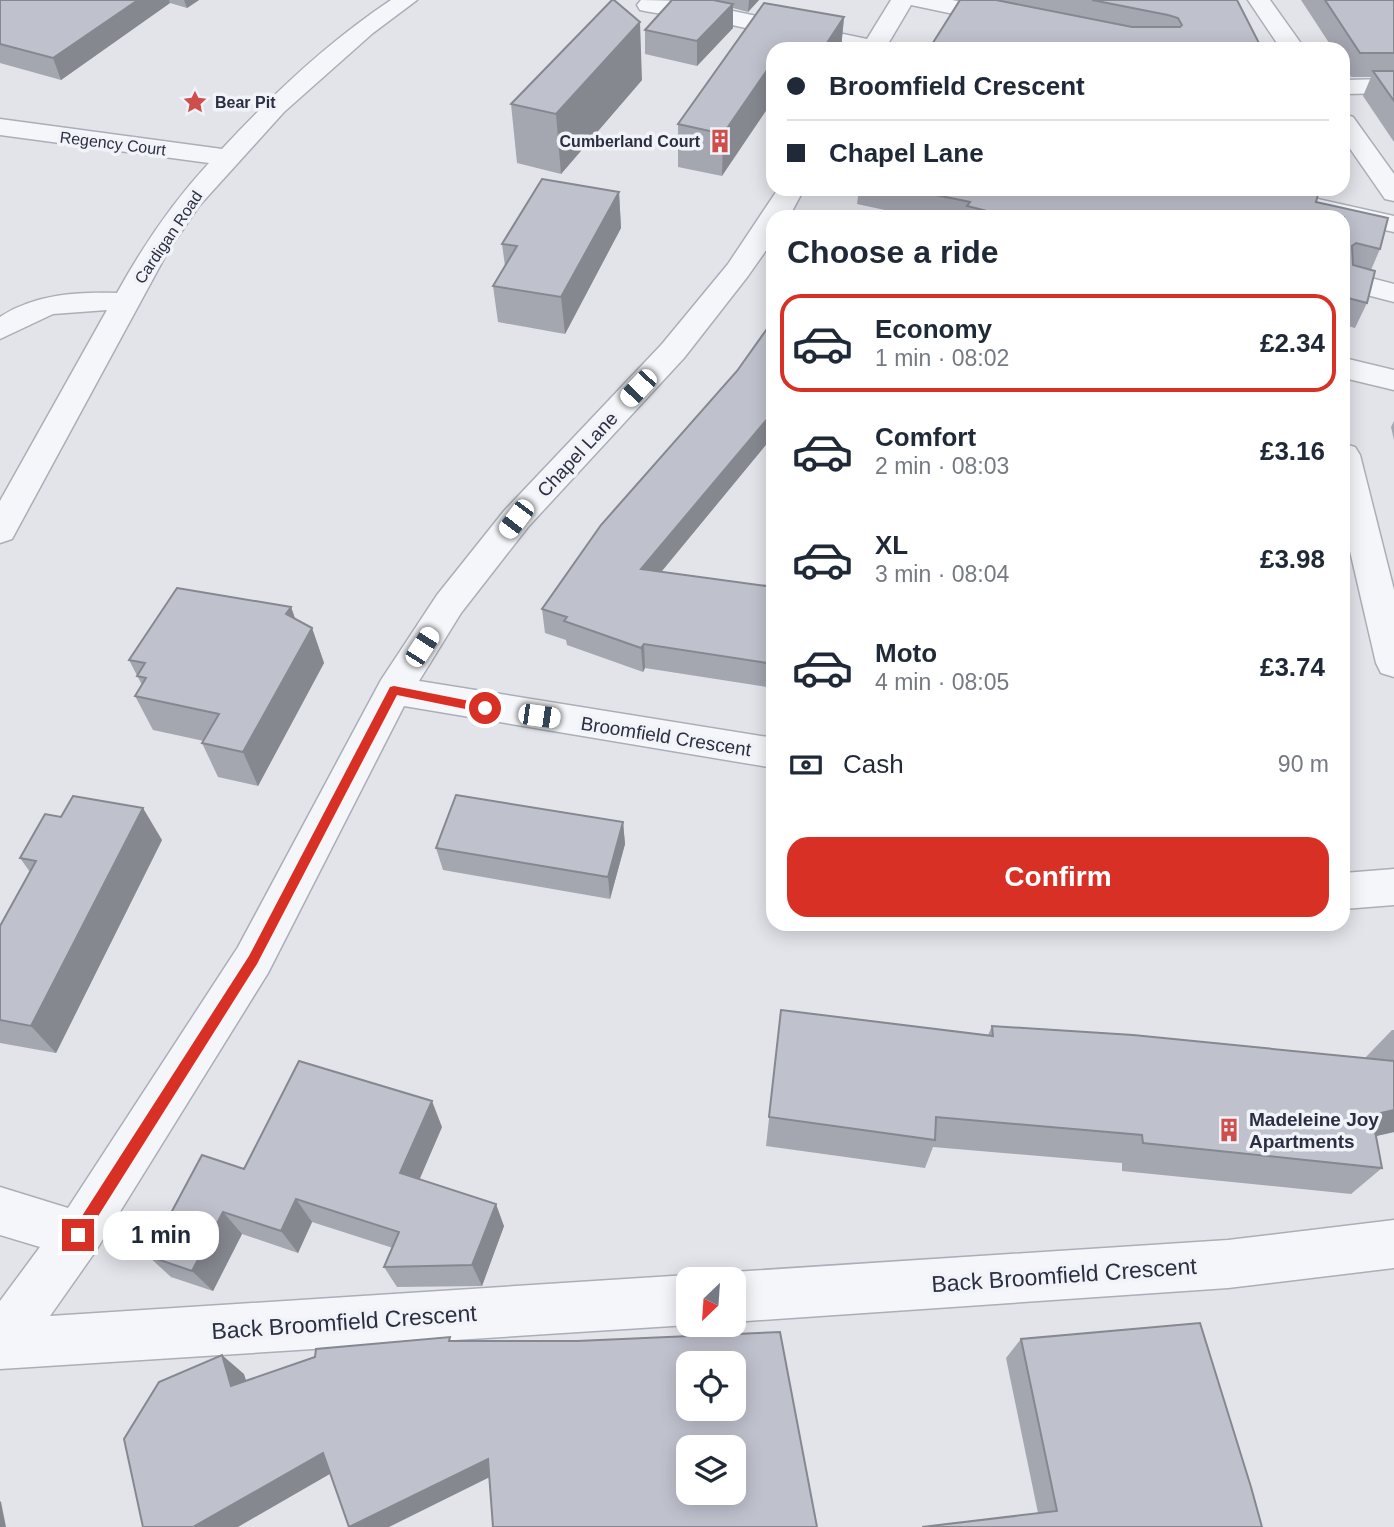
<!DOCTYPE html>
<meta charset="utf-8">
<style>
body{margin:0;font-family:Arial,sans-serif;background:#f2f2f3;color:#1f2937;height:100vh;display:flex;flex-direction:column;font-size:26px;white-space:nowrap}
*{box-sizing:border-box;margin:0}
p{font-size:23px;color:#747a83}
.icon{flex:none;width:38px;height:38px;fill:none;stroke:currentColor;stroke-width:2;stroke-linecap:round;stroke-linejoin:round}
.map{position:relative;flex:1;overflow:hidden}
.panel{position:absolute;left:766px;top:210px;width:584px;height:721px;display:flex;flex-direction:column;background:#fff;border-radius:21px;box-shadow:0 4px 18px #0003}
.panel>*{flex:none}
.banner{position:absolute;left:766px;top:42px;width:584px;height:154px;border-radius:21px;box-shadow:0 4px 18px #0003;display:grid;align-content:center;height:154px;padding:0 21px;background:#fff}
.needle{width:46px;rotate:205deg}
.buttons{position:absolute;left:676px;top:1267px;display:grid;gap:14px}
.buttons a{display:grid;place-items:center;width:70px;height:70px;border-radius:14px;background:#fff;box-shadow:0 4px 18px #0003;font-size:35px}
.end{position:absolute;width:32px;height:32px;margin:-16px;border:9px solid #d93025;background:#fff;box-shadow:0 0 0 4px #fff}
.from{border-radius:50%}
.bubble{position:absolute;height:49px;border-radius:21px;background:#fff;box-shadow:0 4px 18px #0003;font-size:23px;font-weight:700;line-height:49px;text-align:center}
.car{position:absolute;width:21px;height:42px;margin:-21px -10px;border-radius:9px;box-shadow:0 0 5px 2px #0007;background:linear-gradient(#fff 24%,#345 0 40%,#fff 0 76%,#345 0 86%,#fff 0)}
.banner b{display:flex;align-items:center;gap:24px;height:66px;font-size:26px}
.banner b+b{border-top:2px solid #e0e1e3}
.banner i{width:18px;height:18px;background:#1f2937}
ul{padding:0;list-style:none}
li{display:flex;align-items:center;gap:21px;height:98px;margin:0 14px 10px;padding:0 7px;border:4px solid transparent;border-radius:21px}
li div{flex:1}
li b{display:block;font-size:26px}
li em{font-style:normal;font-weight:700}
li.selected{border-color:#d93025}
li>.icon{width:63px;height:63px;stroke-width:1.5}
h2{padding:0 21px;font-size:32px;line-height:84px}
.pay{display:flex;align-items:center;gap:18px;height:77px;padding:0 21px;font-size:26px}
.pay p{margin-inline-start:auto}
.cta{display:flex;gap:14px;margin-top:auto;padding:14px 21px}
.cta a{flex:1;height:80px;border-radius:21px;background:#d93025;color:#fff;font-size:28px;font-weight:700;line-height:80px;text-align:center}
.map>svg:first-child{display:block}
</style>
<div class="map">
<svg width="1394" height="1527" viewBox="0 0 1394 1527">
<rect width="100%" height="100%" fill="#e2e4ea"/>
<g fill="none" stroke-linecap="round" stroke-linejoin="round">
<g stroke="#abaeb8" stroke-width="3">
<path id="minor" d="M391,0H417L373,33L284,112L199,206L167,253L12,539L0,543V501L107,310L53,314L0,339V317C35,294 77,292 117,293C143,246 172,203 209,163L0,135V119L222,149C273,94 328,42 391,0Z
M641,0L685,1L867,39L891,0H952L1014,13L1018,18L1014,23L1006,25L911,5L885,49C822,49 760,30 699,18C679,14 659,15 640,10L637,5Z
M1248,0H1270L1305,49H1281Z
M1394,79V93L1344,94V80Z
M1344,114L1353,117L1394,174V201L1385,199L1344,140Z
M778,189H804L789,217H774V239L748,276L684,358L528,527L461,613L419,681L774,738V768L404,706L268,973L95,1252L50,1316L688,1275L698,1279H688V1325L0,1369V1301L40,1247L0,1235V1187L68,1208L238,947L381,680L437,595L504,511L662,344L728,264Z
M947,189H973L960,217H932Z
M1224,189H1273L1394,216V232L1344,221V217H1326L1228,195Z
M1344,271L1394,284V302L1344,289Z
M1344,358L1394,370V390L1344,378Z
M1344,444L1355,447L1360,455L1394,590V677L1381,673L1376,663L1344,525Z
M1394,869V905L1344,909V873Z
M1394,1220V1268L1228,1288L733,1322V1279H716L733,1272L1228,1240Z"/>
</g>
<use href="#minor" fill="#f5f6f9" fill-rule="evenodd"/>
</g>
<path fill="#a4a7b0" d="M0,0H199L187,8L170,3L61,80L0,63Z
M672,0H759L748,12L733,8V28L697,66L645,54V30Z
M960,0H1237L1262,49Z
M1301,0H1394V142L1363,96L1371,77H1351L1344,67V49H1333Z
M764,3L844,17L841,49H774L722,176L678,167V124Z
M642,80L561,174L517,163L511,104Z
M859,189H946L943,193L964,194L967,189H1318V190L1319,191L1316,202L1388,218L1380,249L1371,270L1375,271L1367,303L1355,328L1344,325V217H917L857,204Z
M619,192L621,228L565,334L498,322L493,286L505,266L502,244Z
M1394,421V440L1391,427Z
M774,435L661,572L774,587V688L645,668L643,672L567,645L566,640L545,633L542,609Z
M291,607L295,618L312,628L324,663L258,786L218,777L202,743L204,741L153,730L135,696L142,685L129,660Z
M623,822L625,844L610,899L443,870L436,848Z
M162,840L56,1053L0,1043V926L30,872L20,858Z
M781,1010L988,1035L992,1026L1365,1058L1392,1030H1394V1132L1376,1136L1382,1168L1351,1194L1122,1171V1163L933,1147L925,1168L766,1146Z
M442,1127L419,1179L504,1226L482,1286L397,1287L384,1267L393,1248L312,1222L298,1253L242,1234L213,1291L171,1277L148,1256L244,1169Z
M1021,1339L1262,1527L1038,1513L1006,1358Z"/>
<path fill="#868890" d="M138,0H169L170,3L61,80L53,58Z
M184,0H199L187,8Z
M749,0H759L748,12Z
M733,4V28L697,66V41Z
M844,17L841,49H823Z
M640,22L642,80L561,174L556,114Z
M774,60V99L722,176L723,134Z
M935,189H946L942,196L933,194Z
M619,192L621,228L565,334L561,297Z
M774,411V435L643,594L641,569Z
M291,607L303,642L286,614Z
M312,628L324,663L258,786L243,752Z
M644,644L645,668L643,672L641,648Z
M143,808L162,840L56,1053L31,1026Z
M623,822L625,844L610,899L608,877Z
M432,1101L442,1127L412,1197L400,1173Z
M1394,1110V1132L1341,1144L1372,1115Z
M296,1199L312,1222L298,1253L281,1231Z
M496,1204L504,1226L482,1286L472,1265Z
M223,1212L242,1234L213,1291L192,1271Z
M222,1355L244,1374L254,1404L231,1386Z
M323,1453L342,1467L238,1527H193Z
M488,1459L498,1473L389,1527H349Z
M0,1501L1,1502L6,1527H0Z"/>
<path fill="#bfc2cd" stroke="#868890" stroke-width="2" fill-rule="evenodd" d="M0,0H138L53,58L0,44Z
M612,0H614L640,22L556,114L511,104Z
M672,0H713L733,4L697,41L645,30Z
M960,0H996L1132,27H1180L1182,25L1178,18L1168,15L1092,0H1237L1262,49H929Z
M1325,0H1394V53H1360Z
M764,3L844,17L823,49H774V60L723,134L678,124Z
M1373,71H1394V101Z
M542,179L619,192L561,297L493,286L517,246L502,244Z
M907,189H935L933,192L964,194L967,189H1041L1062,194H1111L1113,192L1111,189H1312L1319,191L1316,202L1388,218L1380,249L1356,243L1352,246L1353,265L1375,271L1367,303L1344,297V217H1011L967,206L970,202Z
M774,319V411L641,569L774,587V664L644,644L641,648L564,621L567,617L542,609L601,525L737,371Z
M177,588L291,607L286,614L312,628L243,752L202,743L219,714L135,696L146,678L137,676L145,663L129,660Z
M456,795L623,822L608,877L436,848Z
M73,796L143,808L31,1026L0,1020V926L36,861L20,858L45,814L61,817Z
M781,1010L993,1036L992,1026L1133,1035L1394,1061V1110L1372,1115L1382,1168L1143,1143L1142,1135L936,1117L935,1140L769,1117Z
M299,1061L432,1101L400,1173L496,1204L472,1265L384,1267L399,1232L296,1199L281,1231L223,1212L192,1271L148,1256L202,1155L244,1169Z
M1200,1323L1251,1487L1262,1527H922L1057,1511L1021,1339Z
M780,1332L817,1527H493L488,1459L349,1527L323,1453L193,1527H143L124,1439L159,1382L222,1355L231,1386L315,1357L316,1349L450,1337L449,1341H577ZM688,1363H733V1409H688ZM688,1447H733V1493H688Z"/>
<path fill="#d93025" d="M394,686L485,704L490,708L485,713L397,695L257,964L83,1240H73V1230L249,956L390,687Z"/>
<defs>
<g id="sight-bare" transform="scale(1.89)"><path d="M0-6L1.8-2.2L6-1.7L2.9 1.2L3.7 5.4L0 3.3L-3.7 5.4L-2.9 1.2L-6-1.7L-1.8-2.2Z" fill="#cd4e4a" stroke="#f2f3f8" stroke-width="2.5" paint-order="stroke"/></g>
<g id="building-bare" transform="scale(1.89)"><path d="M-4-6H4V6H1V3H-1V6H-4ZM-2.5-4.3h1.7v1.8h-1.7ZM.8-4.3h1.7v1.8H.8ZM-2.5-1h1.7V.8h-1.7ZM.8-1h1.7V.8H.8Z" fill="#cd4e4a" stroke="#f2f3f8" stroke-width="2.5" paint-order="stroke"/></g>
</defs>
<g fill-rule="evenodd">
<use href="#sight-bare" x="195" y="102"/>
<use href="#building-bare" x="720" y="141"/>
<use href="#building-bare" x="1229" y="1130"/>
</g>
<g text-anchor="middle" stroke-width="7" stroke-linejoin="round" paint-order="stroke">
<g font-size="16" font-weight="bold" fill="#2a2f42" stroke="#f2f3f8" text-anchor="start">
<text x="215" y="108">Bear Pit</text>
<text x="700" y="147" text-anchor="end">Cumberland Court</text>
</g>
<g font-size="16" fill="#2a2f42" stroke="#f2f3f8">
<text transform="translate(113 143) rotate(7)" y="6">Regency Court</text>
<text transform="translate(168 237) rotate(-56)" y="6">Cardigan Road</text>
</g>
<g font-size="19" fill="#2a2f42" stroke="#f2f3f8">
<text transform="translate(577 454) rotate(-47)" y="7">Chapel Lane</text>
<text transform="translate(666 736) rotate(9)" y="7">Broomfield Crescent</text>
</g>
<g font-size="19" font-weight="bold" fill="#2a2f42" stroke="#f2f3f8" text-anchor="start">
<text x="1249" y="1126">Madeleine Joy<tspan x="1249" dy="22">Apartments</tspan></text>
</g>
<g font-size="23" fill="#2a2f42" stroke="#f2f3f8">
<text transform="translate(1064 1275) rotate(-4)" y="8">Back Broomfield Crescent</text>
<text transform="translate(344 1322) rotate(-4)" y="8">Back Broomfield Crescent</text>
</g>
</g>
</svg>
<div class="buttons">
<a><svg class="needle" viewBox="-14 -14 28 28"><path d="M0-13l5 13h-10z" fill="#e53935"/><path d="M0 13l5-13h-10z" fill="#747a83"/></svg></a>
<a><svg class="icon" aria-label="locate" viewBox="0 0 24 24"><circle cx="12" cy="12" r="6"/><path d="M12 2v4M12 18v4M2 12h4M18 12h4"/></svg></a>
<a><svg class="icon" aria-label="layers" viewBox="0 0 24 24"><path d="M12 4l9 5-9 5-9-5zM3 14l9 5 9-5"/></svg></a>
</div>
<i class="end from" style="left:485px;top:708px"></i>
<i class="end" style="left:78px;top:1235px"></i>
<div class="bubble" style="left:103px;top:1211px;width:116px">1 min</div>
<i class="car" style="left:638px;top:388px;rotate:223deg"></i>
<i class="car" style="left:516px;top:519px;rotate:217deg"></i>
<i class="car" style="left:422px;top:647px;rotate:33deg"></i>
<i class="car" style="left:539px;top:716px;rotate:98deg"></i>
<div class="banner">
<b><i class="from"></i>Broomfield Crescent</b>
<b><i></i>Chapel Lane</b>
</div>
<section class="panel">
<h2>Choose a ride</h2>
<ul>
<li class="selected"><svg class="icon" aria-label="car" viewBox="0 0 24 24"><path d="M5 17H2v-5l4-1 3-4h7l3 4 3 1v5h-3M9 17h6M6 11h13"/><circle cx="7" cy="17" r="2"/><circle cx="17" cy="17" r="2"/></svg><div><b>Economy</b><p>1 min · 08:02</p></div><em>£2.34</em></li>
<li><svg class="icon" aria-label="car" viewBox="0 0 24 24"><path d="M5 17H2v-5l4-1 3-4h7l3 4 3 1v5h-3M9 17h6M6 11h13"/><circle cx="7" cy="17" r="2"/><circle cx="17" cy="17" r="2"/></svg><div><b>Comfort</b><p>2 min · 08:03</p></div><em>£3.16</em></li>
<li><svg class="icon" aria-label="car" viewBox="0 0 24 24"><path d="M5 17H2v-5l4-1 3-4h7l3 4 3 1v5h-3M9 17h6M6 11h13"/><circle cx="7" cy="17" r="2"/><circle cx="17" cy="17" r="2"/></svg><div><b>XL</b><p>3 min · 08:04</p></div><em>£3.98</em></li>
<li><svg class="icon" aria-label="car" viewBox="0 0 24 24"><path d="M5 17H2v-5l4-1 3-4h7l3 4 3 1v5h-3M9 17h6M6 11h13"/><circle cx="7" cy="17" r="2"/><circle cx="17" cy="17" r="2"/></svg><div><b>Moto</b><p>4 min · 08:05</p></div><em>£3.74</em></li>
</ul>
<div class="pay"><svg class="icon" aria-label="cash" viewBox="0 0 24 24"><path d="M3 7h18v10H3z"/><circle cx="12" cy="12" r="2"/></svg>Cash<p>90 m</p></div>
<div class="cta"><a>Confirm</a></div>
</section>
</div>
